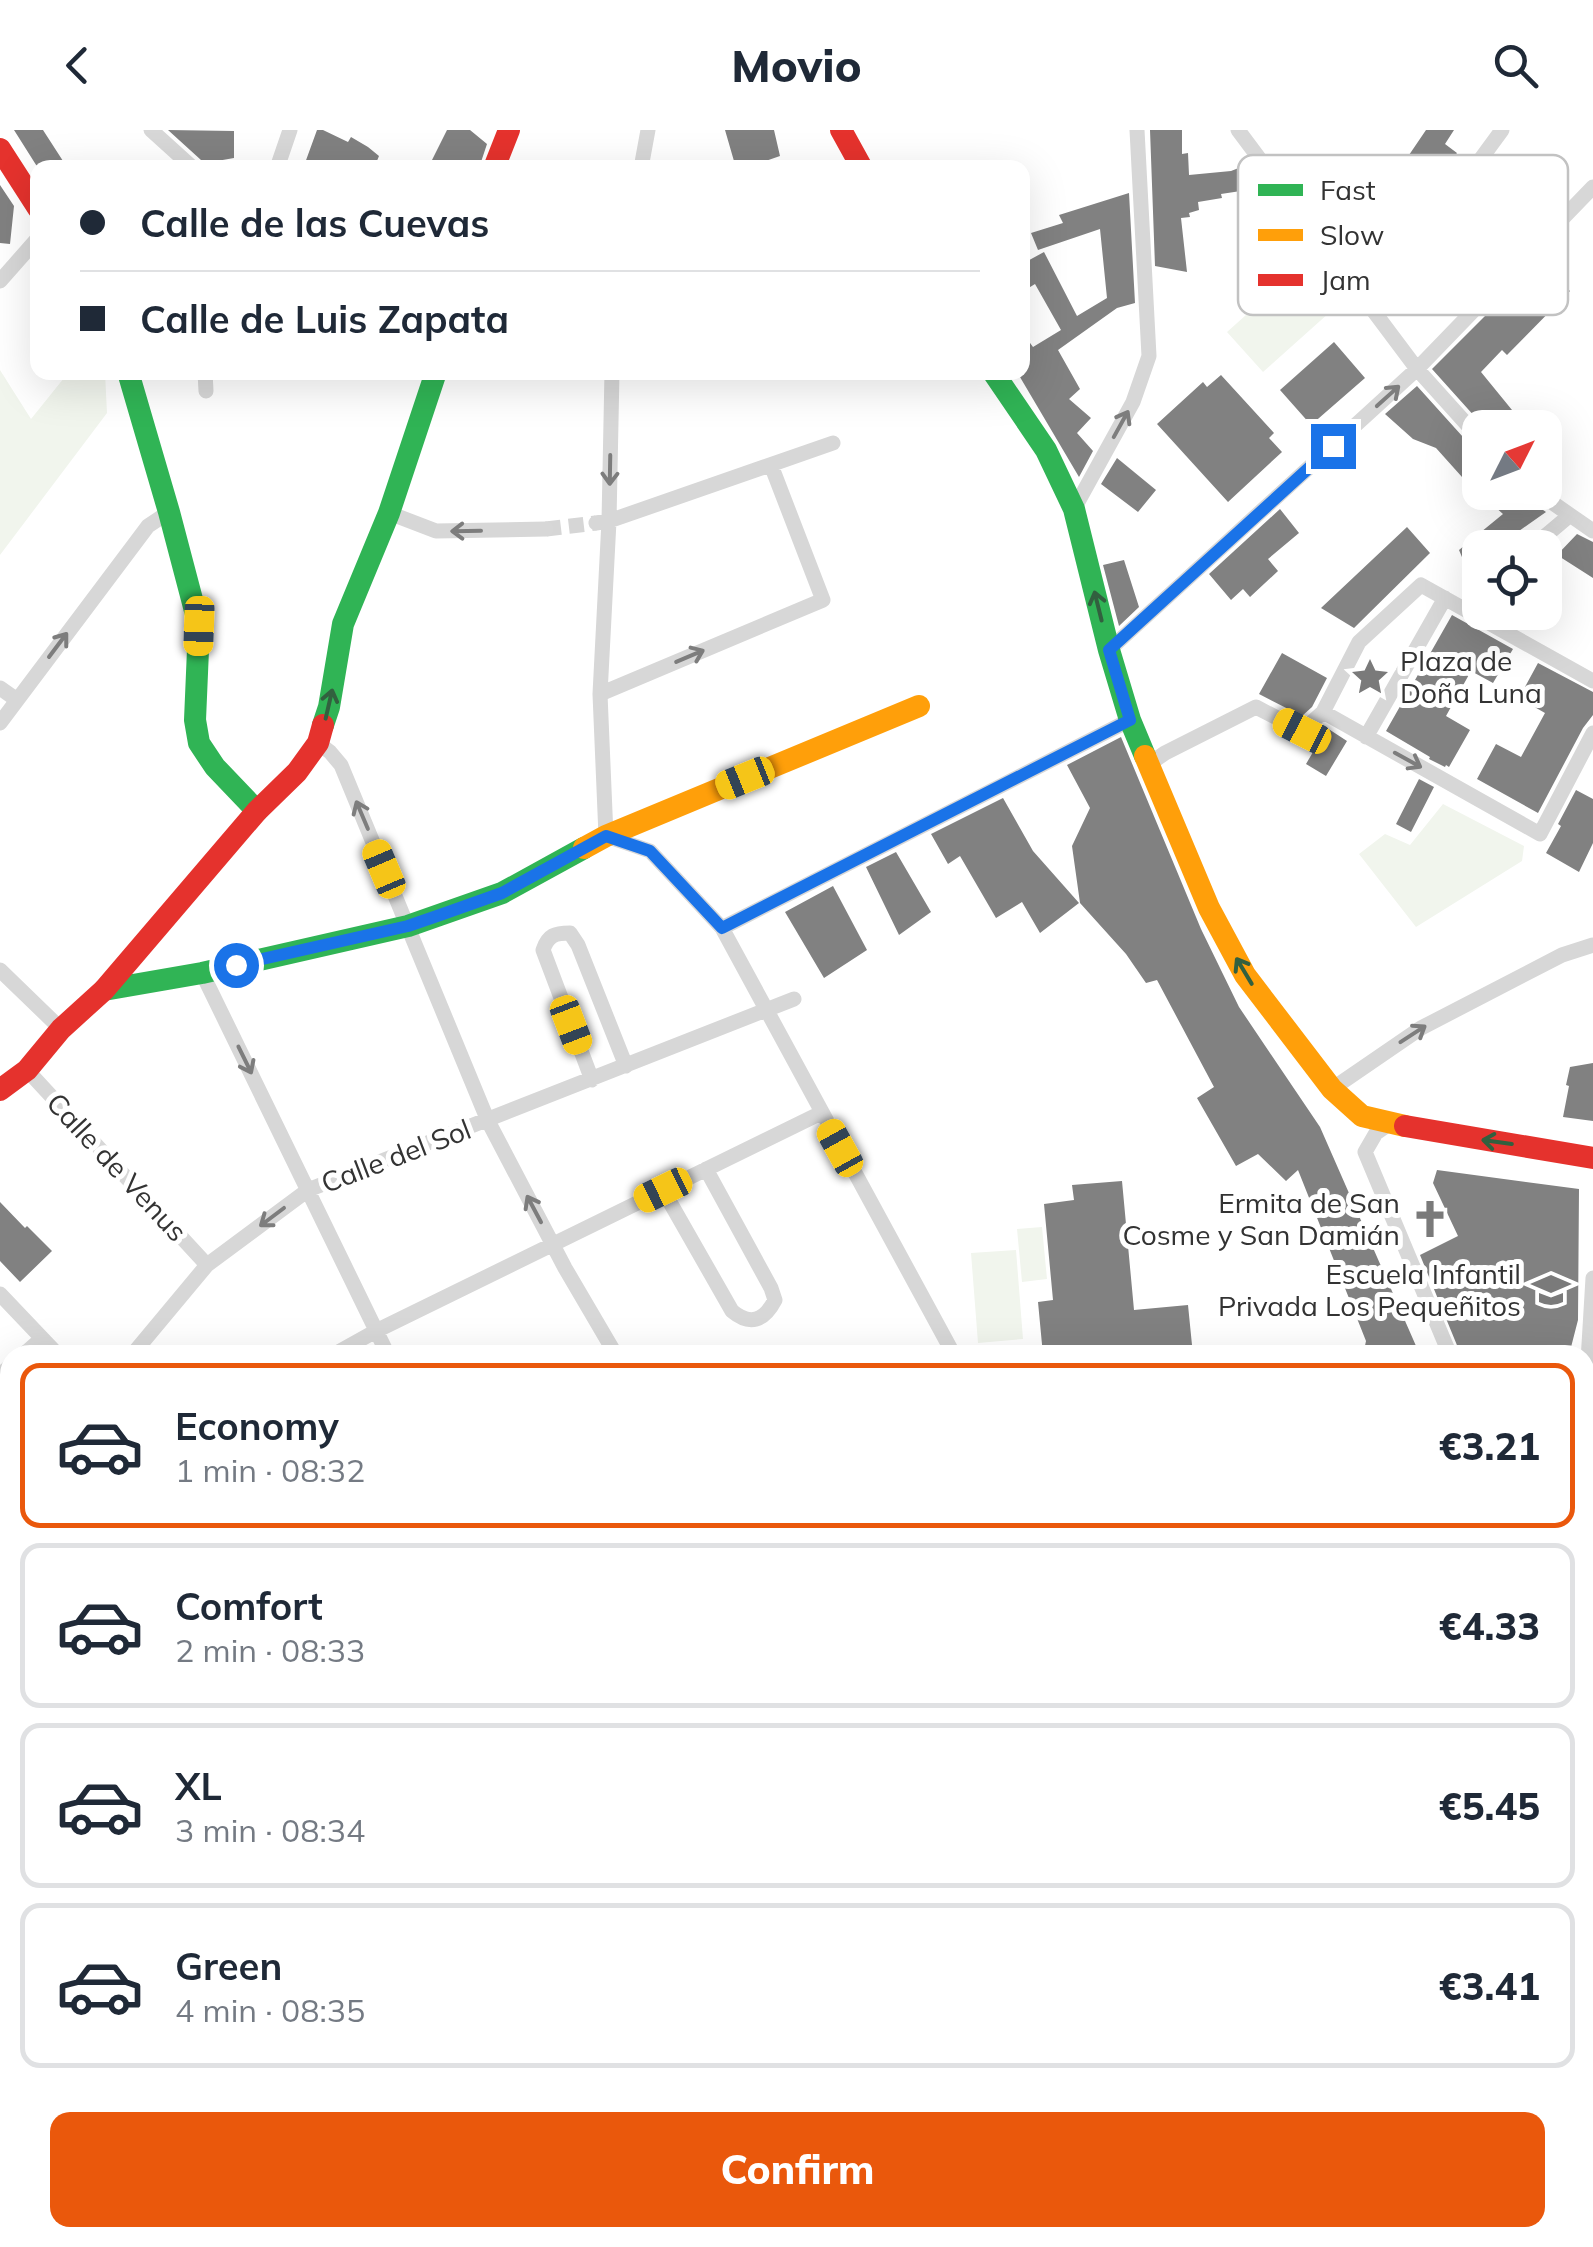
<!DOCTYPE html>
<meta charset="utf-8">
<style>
body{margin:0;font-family:Mulish,sans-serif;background:#f6f6f7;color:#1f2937;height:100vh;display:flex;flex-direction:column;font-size:38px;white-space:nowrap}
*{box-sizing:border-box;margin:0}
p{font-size:32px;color:#747a83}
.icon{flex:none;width:55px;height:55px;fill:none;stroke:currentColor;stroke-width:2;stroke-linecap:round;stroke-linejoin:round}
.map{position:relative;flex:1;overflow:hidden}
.details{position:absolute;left:0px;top:1215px;width:1595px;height:902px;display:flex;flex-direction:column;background:#fff;border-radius:30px 30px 0 0;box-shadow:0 10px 40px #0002}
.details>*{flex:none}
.hud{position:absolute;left:30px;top:30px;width:1000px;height:220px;border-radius:20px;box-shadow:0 10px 40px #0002;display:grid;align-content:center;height:220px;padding:0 50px;background:#fff}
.needle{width:65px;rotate:48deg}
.fabs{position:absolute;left:1462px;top:280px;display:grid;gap:20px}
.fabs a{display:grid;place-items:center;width:100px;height:100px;border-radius:20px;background:#fff;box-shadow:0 10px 40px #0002;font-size:50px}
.end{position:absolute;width:45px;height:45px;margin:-22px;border:12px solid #1a73e8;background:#fff;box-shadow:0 0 0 5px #fff}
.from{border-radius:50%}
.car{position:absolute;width:30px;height:60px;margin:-30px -15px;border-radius:12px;box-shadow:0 0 8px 2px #0007;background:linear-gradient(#f5c518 24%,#345 0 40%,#f5c518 0 76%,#345 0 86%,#f5c518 0)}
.hud b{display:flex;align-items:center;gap:35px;height:95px;font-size:38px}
.hud b+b{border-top:2px solid #e0e1e3}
.hud i{width:25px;height:25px;background:#1f2937}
ul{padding:18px 0 0;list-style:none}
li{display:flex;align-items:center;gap:30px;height:165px;margin:0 20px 15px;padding:0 30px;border:5px solid #e0e1e3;border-radius:20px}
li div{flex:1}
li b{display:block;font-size:38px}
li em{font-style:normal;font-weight:800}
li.selected{border-color:#ea580c}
li>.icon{width:90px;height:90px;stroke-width:1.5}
.cta{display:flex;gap:20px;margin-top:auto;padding:20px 50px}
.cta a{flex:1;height:115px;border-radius:20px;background:#ea580c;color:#fff;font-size:40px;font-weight:800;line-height:115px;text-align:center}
header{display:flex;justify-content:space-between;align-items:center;height:130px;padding:0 50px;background:#fff;font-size:45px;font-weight:800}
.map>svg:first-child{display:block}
</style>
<header><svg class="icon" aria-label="back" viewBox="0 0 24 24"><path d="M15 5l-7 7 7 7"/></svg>Movio<svg class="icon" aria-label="search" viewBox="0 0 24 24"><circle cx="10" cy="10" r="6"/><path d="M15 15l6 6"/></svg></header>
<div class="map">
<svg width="1593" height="2117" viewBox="0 0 1593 2117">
<rect width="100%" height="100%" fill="#fff"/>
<path fill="#f1f5ed" d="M1303,134L1339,174L1263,242L1227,202Z
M0,240L31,289L68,243H105L107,283L0,425Z
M1443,674L1524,716L1522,731L1416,797L1359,724L1385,704L1410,715Z
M1042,1097L1047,1149L1022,1152L1017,1099Z
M1016,1120L1023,1209L978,1213L971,1123Z"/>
<path fill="#818181" d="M14,0H43L63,31L52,38H38Z
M168,0L234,1V28L217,31L211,38H205L201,30Z
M317,0H323L348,12L351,7L368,17L379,26L374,38H328L305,33Z
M447,0H470L487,14L479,38H428Z
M725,0H774L780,26L745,38H736Z
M1150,0H1182V24L1188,23L1189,45L1231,41L1249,34L1267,57L1221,64L1222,68L1198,72L1199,80L1189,83L1190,87L1181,88L1187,142L1155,136Z
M1426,0H1454L1445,14L1457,23L1441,47L1409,25Z
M0,55L14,76L10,114L0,113Z
M1129,63L1135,173L1117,178L1058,220L1080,259L1069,269L1091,288L1077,303L1093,321L1079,347L1017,242H1022V202L1033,217L1061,200L1035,154L1022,162V134L1044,122L1077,186L1107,168L1100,99L1038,120L1031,103L1063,93L1059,85Z
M1538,133L1570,161L1507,225L1502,220L1481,242L1512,280L1492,298H1485L1432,239Z
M1334,212L1365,248L1311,295L1280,260Z
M1221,245L1274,303L1269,308L1282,322L1228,372L1157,294L1203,252L1207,257Z
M1417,256L1472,317L1480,320V362H1526L1530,371L1546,382L1495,418H1480V429L1467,439L1459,420L1503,384L1462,347L1436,318L1413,309L1385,284Z
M1117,328L1156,360L1138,382L1101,354Z
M1280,379L1299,403L1268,429L1278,441L1250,467L1243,459L1231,470L1209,444Z
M1407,397L1430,423L1354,498L1321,478Z
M1577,404L1593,412V448L1557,425Z
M1124,430L1139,477L1119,496L1103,435Z
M1452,485L1513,519L1493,553L1471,541L1446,586L1470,600L1449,637L1446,635L1445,637L1429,629L1430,627L1386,601Z
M1282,523L1327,548L1312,577L1302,586L1259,564Z
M1538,533L1593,562V585L1583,598L1538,683L1477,649L1496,614L1521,627L1545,583L1519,568Z
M1327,598L1347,611L1326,646L1306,634Z
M1121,607L1201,799L1239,877L1320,997L1420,1225H1363L1366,1211L1298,1040L1286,1051L1258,1024L1236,1036L1197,968L1214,957L1157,850L1146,853L1126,824L1080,773L1072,716L1090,678L1067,635Z
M1419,649L1434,657L1411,702L1396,694Z
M1576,660L1593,669V713L1579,742L1546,723L1561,696L1558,694Z
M1003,668L1033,721L1079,773L1040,803L1022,772L996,788L960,726L948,734L931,704Z
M896,722L931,782L899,805L866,737Z
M833,756L867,820L824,848L785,782Z
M1593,933V991L1563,987L1569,956L1566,955L1570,937Z
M1437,1040L1579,1059L1578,1190L1569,1225H1461L1420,1125L1458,1106L1433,1053Z
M1122,1051L1134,1180L1188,1175L1193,1225H1043L1038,1172L1053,1170L1044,1074L1074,1070L1072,1055Z
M0,1072L25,1098L27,1096L52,1121L20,1152L0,1131Z"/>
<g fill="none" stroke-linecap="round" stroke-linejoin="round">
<path stroke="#d6d6d6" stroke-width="15" stroke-dasharray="15 8" stroke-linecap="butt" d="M546,399L596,393"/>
<path stroke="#d7d7d7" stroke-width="15" d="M151,0L193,38
M1238,0L1417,239L1480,309
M277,38L290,0
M641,38L648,0
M0,151L38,108
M1357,159L1461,56L1502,0
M205,242L206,261
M612,242L609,391L600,564L606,706L650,721L722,798L954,1225
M1537,362L1593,401
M1074,379L1133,272L1149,226L1137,0
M389,383L436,401L546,399
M596,393L609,391L833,313
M1531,418L1569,386
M1109,520L1417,239L1593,57
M0,558L17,570
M600,564L823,470L771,335
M1323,582L1540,704L1593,603
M0,593L148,396L169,382
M1366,607L1445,468
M318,613L330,622L341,635L488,991L565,1138L616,1225
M1148,635L1165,623L1256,577L1302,601L1323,582L1359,512L1421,455L1593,551
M722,798L1130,590
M0,840L61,899
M202,843L388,1225
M27,940L207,1135
M592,950L543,820C548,805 555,803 570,803L578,815L626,936
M1332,959L1421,898L1562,825L1593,815
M1389,994L1376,1003L1365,1022L1450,1225
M663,1060L732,1181C750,1196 764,1191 775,1170L771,1158L706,1039
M0,1164L58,1225
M23,1225L41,1209
M132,1225L207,1135L308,1060L794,869
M333,1225L376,1201L821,983
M1585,1241L1588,1231L1593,1148
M0,1245L10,1236
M1585,1328L1593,1319
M0,1398L10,1406
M0,1628L10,1637
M1585,1630L1593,1664
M1585,1963L1593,1962"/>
<path stroke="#30b455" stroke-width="22" d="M128,242L169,382L199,496L195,590L199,613L215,637L257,681
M993,242L1046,320L1074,379L1109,520L1130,590L1145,626
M323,595L329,577L343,494L389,383L436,242
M104,860L202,843L408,796L502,763L584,718
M0,2047L10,2054
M62,2108L79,2117"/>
<path stroke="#ff9f0a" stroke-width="22" d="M1145,626L1209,778L1245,845L1332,959L1362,986L1405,996
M584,718L606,706L919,576"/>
<path stroke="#e5322d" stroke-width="22" d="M841,0L862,38
M0,19L38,78
M494,38L509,0
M0,960L27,940L61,899L104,860L257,681L297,642L318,613L323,595
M1405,996L1593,1028
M0,2071L10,2077"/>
</g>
<defs><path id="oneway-shaft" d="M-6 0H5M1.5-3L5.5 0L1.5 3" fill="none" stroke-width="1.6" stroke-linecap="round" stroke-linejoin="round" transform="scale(2.5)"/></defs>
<g stroke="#7d7d7d">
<use href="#oneway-shaft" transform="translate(1388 266) rotate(-42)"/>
<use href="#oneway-shaft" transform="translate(1121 294) rotate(-61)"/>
<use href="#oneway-shaft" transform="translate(610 340) rotate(91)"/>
<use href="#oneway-shaft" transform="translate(466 401) rotate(179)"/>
<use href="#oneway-shaft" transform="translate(58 515) rotate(-53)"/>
<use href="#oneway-shaft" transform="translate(690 526) rotate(-23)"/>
<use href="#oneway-shaft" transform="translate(1408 630) rotate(29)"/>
<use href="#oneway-shaft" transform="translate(362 685) rotate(-113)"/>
<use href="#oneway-shaft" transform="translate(1413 904) rotate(-33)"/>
<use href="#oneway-shaft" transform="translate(245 930) rotate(64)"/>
<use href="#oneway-shaft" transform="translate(534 1079) rotate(-118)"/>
<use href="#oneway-shaft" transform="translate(272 1087) rotate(143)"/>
</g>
<g stroke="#32603f">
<use href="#oneway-shaft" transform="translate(1098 476) rotate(-104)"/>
<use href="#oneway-shaft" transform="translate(329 574) rotate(-77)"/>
<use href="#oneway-shaft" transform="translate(1244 841) rotate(-121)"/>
<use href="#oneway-shaft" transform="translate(1497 1012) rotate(-172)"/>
</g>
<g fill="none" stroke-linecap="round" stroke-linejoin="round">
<path stroke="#1a73e8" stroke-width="12" d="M236,835L408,796L440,785L502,763L606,706L650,721L722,798L1130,590L1109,520L1333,316"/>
</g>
<defs>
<g id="sight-bare" transform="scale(3)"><path d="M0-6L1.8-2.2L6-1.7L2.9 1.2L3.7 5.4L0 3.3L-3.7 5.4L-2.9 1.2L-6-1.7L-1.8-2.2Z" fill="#7a7a7a" stroke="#fff" stroke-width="2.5" paint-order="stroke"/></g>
<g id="church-bare" transform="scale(3)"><path d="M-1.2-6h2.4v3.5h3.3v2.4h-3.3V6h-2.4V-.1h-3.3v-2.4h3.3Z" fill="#7a7a7a" stroke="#fff" stroke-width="2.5" paint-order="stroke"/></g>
<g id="school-bare" transform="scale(3)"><path d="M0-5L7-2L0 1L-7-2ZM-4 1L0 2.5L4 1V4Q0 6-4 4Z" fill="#7a7a7a" stroke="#fff" stroke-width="2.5" paint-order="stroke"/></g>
</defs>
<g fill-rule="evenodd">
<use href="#sight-bare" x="1370" y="547"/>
<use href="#church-bare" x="1430" y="1089"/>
<use href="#school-bare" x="1551" y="1160"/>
</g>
<g text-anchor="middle" stroke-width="10" stroke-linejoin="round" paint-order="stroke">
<g font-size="28" fill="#333" stroke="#fff" text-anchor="end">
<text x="1400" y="541" text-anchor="start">Plaza de<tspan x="1400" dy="32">Doña Luna</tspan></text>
<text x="1400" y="1083">Ermita de San<tspan x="1400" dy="32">Cosme y San Damián</tspan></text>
<text x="1521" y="1154">Escuela Infantil<tspan x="1521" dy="32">Privada Los Pequeñitos</tspan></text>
</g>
<g font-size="28" fill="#333" stroke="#fff">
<text transform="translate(396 1026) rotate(-21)" y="10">Calle del Sol</text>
<text transform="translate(117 1037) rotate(47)" y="10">Calle de Venus</text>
</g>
</g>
<rect x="1238" y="25" width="330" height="160" rx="15" fill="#fff" stroke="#c2c2c2" stroke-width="2.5"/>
<rect x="1258" y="54" width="45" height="12" fill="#30b455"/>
<rect x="1258" y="99" width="45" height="12" fill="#ff9f0a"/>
<rect x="1258" y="144" width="45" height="12" fill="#e5322d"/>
<g font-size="28" fill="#333">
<text x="1320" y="70">Fast</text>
<text x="1320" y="115">Slow</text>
<text x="1320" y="160">Jam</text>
</g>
</svg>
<div class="fabs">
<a><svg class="needle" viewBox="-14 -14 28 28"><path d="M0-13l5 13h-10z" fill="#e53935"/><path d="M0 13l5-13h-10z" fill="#747a83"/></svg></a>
<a><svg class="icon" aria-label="locate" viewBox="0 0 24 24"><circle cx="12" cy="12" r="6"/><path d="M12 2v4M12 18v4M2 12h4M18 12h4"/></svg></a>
</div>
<i class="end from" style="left:236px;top:835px"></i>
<i class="end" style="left:1333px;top:316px"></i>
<i class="car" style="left:199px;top:496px;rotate:182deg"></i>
<i class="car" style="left:1302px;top:601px;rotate:297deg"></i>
<i class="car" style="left:745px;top:648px;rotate:248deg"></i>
<i class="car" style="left:384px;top:739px;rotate:337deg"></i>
<i class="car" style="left:571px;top:895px;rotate:159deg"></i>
<i class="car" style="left:840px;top:1018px;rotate:331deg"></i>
<i class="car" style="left:663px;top:1060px;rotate:244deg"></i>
<div class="hud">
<b><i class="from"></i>Calle de las Cuevas</b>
<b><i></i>Calle de Luis Zapata</b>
</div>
<section class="details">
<ul>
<li class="selected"><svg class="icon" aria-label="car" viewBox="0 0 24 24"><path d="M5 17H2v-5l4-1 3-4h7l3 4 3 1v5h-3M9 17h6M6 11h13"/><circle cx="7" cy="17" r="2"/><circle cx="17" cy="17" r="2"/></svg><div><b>Economy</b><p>1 min · 08:32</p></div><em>€3.21</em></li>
<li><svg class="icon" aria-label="car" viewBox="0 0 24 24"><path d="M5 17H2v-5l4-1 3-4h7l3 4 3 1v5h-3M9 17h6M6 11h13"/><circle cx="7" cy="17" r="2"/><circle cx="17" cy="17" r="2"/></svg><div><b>Comfort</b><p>2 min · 08:33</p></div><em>€4.33</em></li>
<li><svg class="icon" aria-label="car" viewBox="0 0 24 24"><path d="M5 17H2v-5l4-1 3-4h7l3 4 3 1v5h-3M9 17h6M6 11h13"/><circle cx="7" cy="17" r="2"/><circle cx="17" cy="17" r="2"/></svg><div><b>XL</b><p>3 min · 08:34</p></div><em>€5.45</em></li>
<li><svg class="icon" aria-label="car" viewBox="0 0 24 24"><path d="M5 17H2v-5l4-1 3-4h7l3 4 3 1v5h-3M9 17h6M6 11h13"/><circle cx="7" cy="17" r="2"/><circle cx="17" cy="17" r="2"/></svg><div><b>Green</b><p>4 min · 08:35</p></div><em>€3.41</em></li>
</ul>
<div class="cta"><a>Confirm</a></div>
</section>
</div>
